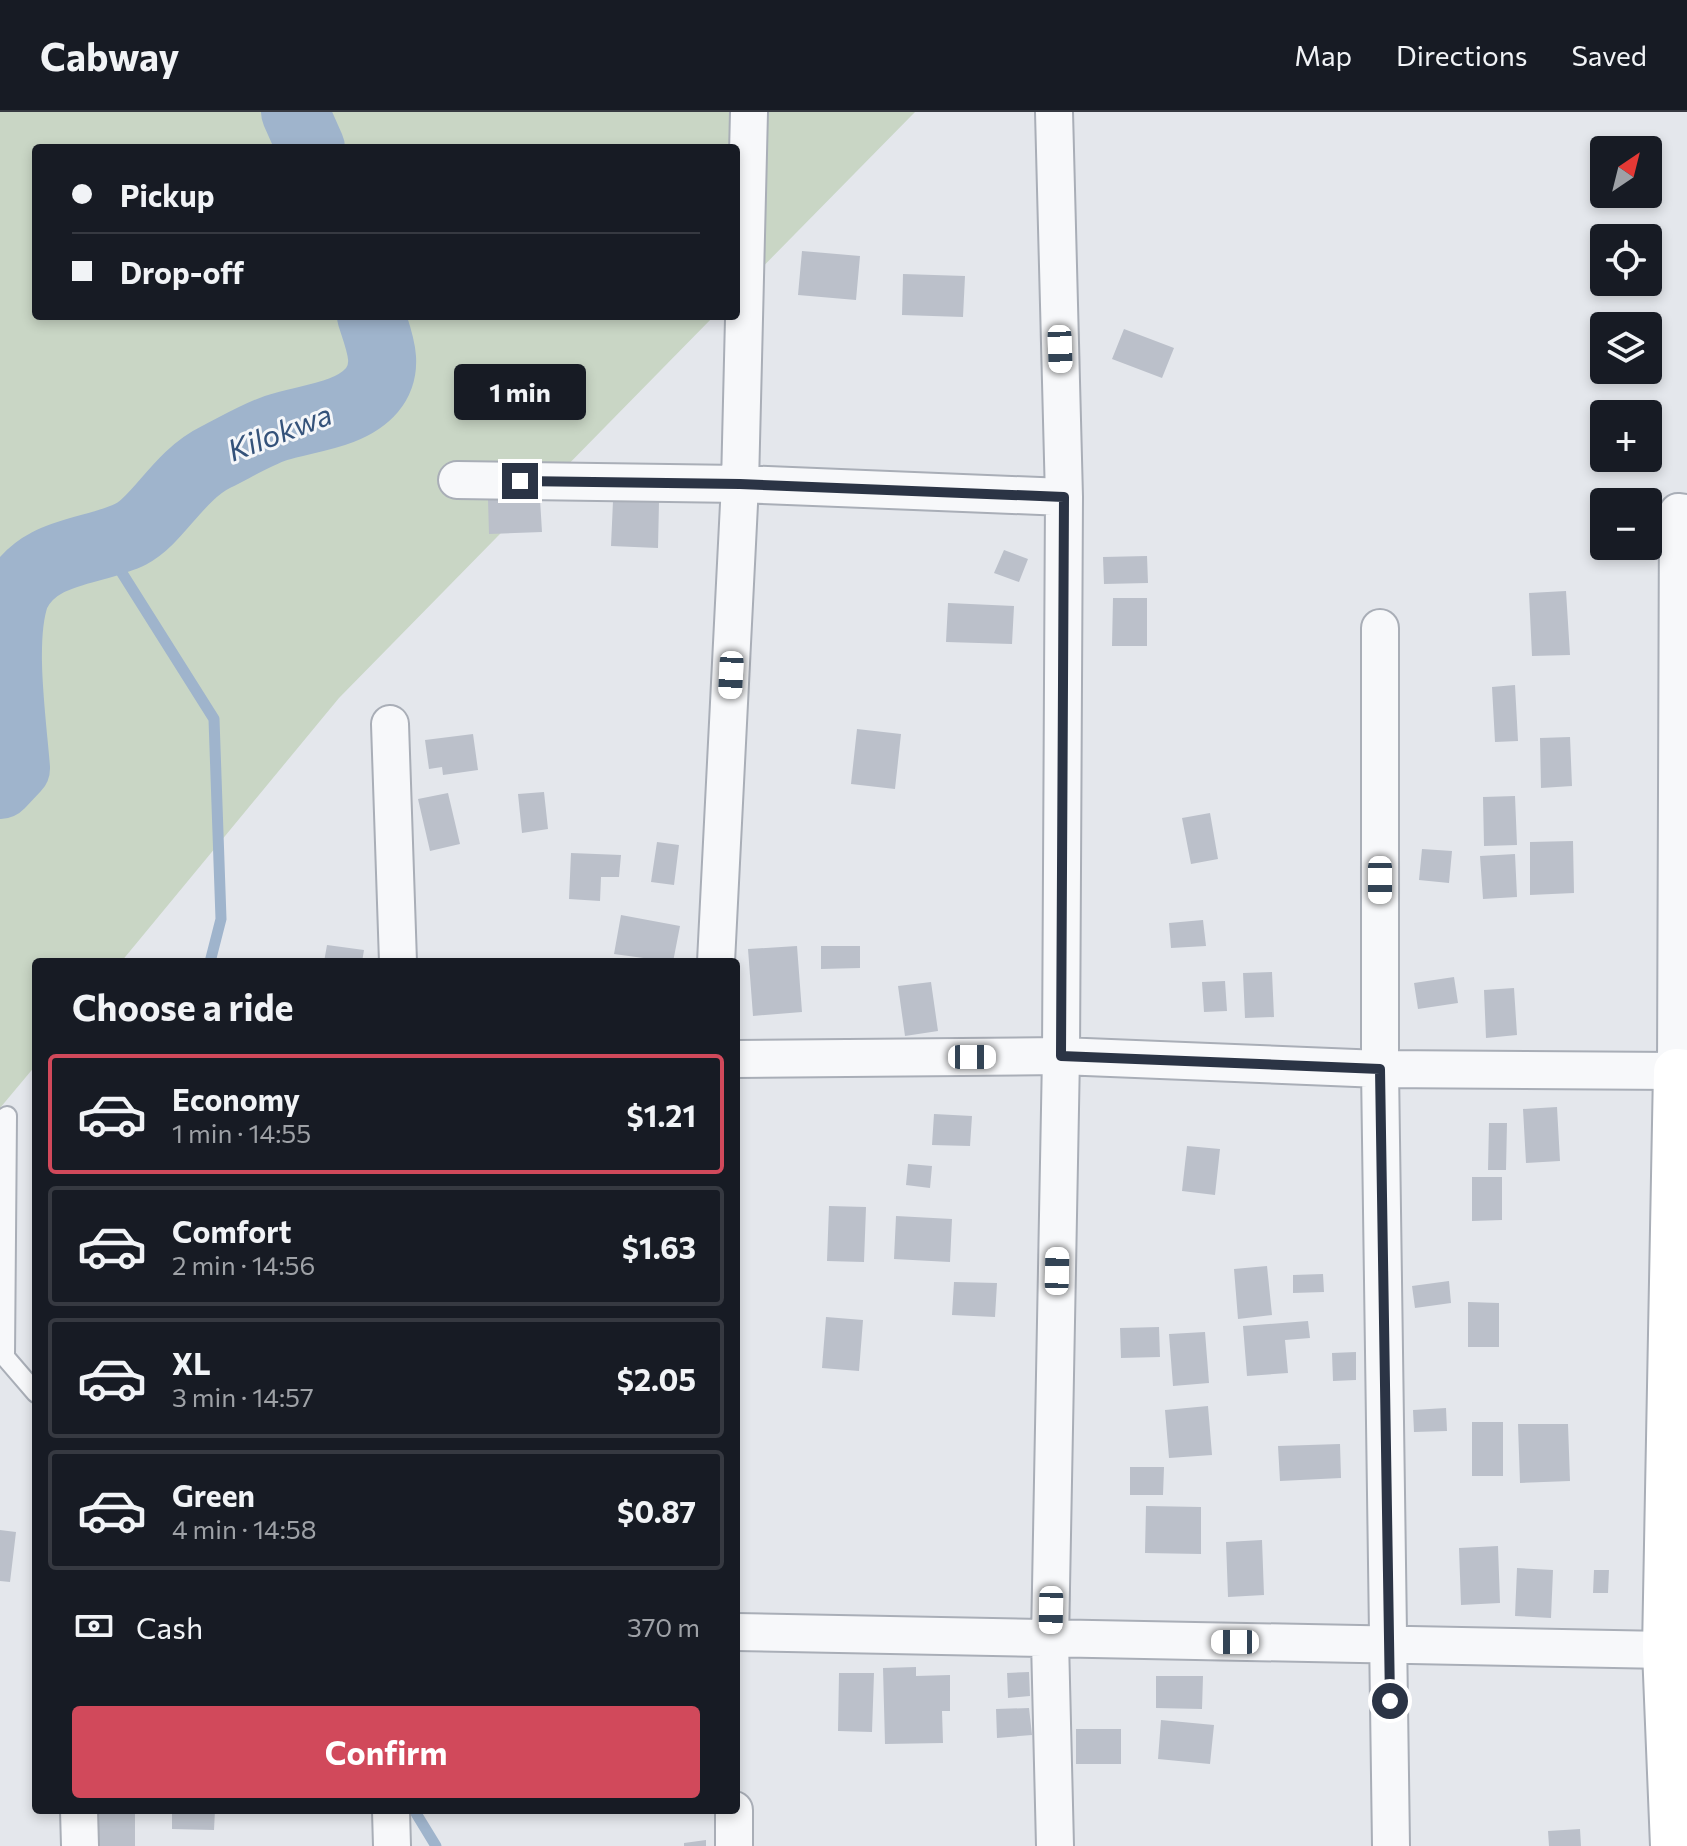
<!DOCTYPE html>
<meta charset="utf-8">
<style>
body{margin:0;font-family:Commissioner,sans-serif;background:#242831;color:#f1f3f6;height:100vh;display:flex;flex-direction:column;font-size:30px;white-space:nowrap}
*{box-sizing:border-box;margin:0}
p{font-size:26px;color:#9ea1a6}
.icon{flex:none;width:44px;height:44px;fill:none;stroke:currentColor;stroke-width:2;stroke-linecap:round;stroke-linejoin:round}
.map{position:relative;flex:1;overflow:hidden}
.sheet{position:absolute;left:32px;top:846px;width:708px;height:856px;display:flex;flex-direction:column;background:#171b24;border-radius:8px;box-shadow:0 4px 12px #0003}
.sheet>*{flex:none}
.hud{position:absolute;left:32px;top:32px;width:708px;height:176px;border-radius:8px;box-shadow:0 4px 12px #0003;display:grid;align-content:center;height:176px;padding:0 40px;background:#171b24}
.needle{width:52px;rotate:35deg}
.buttons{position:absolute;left:1590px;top:24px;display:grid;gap:16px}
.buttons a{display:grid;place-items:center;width:72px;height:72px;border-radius:8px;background:#171b24;box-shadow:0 4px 12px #0003;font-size:40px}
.end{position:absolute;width:36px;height:36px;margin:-18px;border:10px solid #2b3445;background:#fff;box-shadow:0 0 0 4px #fff}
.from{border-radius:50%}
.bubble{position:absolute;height:56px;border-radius:8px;background:#171b24;box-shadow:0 4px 12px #0003;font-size:26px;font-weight:700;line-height:56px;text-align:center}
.car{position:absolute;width:24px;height:48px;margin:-24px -12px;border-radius:10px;box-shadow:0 0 6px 2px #0007;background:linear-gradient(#fff 24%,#345 0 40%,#fff 0 76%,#345 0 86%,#fff 0)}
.hud b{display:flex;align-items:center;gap:28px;height:76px;font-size:30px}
.hud b+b{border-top:2px solid #363941}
.hud i{width:20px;height:20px;background:#f1f3f6}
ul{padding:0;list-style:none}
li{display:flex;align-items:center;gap:24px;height:120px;margin:0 16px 12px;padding:0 24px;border:4px solid #363941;border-radius:8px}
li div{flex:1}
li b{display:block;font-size:30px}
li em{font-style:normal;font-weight:700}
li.active{border-color:#d1495b}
li>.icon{width:72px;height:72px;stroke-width:1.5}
h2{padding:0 40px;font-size:36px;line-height:96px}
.pay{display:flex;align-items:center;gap:20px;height:88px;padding:0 40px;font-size:30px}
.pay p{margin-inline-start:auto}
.action{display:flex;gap:16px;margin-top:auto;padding:16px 40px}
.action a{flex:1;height:92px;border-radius:8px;background:#d1495b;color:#fff;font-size:32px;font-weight:700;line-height:92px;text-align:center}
header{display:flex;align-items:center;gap:48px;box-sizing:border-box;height:112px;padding:0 40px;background:#171b24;border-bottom:2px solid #363941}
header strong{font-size:38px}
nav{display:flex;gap:44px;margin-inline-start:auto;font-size:28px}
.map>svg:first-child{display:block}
</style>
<header>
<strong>Cabway</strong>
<nav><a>Map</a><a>Directions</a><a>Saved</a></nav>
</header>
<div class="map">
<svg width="1687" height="1734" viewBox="0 0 1687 1734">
<rect width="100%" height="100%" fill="#e4e7ec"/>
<path fill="#c9d6c5" d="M0,0H915L736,182V36H36V204H714L339,586L121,850H36V953L0,996Z"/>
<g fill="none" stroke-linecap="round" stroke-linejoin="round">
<path stroke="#9fb4cc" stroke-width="11" d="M105,434L214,607L221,807L210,850
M414,1698L436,1734"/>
<path stroke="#9fb4cc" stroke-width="68" d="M295,0L311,36
M0,673L16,656C12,606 0,526 16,482C38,437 93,441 131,422C158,408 179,363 216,345C236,335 256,323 276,316C306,306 350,304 372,278C391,255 379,229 371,204"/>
</g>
<path fill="#bbc0ca" d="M802,139L860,144L856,188L798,183Z
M903,162L965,164L963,205L902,203Z
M1124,217L1174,236L1162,266L1112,247Z
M540,387L542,420L489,422L488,388Z
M613,389L659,390L658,436L611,434Z
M1004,438L1028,447L1019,470L994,461Z
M1147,444L1148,471L1104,472L1103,445Z
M1566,479L1570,543L1532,544L1529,481Z
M1113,486H1147V534H1112Z
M948,491L1014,494L1012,532L946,530Z
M1515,573L1518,629L1495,630L1492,575Z
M857,617L901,622L895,677L851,672Z
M473,622L478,658L443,663L442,655L429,657L425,628Z
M1570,625L1572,674L1541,676L1540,626Z
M544,680L548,717L522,721L518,682Z
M448,681L460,732L430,739L418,687Z
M1515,684L1517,733L1484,734L1483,685Z
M1210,701L1218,747L1191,752L1182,706Z
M1573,729L1574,781L1530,783V730Z
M657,730L679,733L674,773L651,770Z
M1422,737L1452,739L1449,771L1419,768Z
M571,741L621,743L619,765H601L600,789L569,787Z
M1515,742L1517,785L1483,787L1480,744Z
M621,803L680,814L673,850L614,842Z
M1203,808L1206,834L1171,836L1169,811Z
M327,833L364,838L362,850H324Z
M797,834L802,900L753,904L748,837Z
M821,834H860V856L821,857Z
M1272,860L1274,905L1245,906L1243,861Z
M1454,865L1458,891L1418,897L1414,871Z
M1225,869L1227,899L1204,900L1202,870Z
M931,870L938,919L905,924L898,874Z
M1514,876L1517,923L1486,926L1484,878Z
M1557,995L1560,1049L1526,1051L1523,997Z
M934,1002L972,1004L970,1034L932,1033Z
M1489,1011H1507L1506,1058H1488Z
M1187,1034L1220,1037L1215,1083L1182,1079Z
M908,1052L932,1054L930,1076L906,1073Z
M1472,1065H1502V1108L1472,1109Z
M829,1094L866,1095L864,1150L827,1149Z
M896,1104L952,1107L950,1150L894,1147Z
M1267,1154L1272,1203L1238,1207L1234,1157Z
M1323,1162L1324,1180L1293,1181V1163Z
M1449,1169L1451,1191L1415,1196L1412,1174Z
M954,1170L997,1171L995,1205L952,1203Z
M1468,1190L1499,1191V1235H1468Z
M826,1205L863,1208L859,1259L822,1256Z
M1308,1209L1310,1226L1285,1228L1288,1261L1247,1264L1243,1214Z
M1159,1215L1160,1245L1121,1246L1120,1216Z
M1205,1220L1209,1271L1173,1274L1169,1222Z
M1356,1240V1268L1333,1269L1332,1241Z
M1208,1294L1212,1343L1169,1346L1165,1298Z
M1446,1296L1447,1319L1414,1320L1413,1298Z
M1472,1310H1503V1364H1472Z
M1518,1312H1568L1570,1369L1520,1371Z
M1340,1332L1341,1366L1280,1369L1278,1334Z
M1130,1355H1164L1163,1383H1130Z
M1146,1394L1201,1395V1442L1145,1441Z
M0,1418L16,1420L10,1470L0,1469Z
M1262,1428L1264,1483L1228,1485L1226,1430Z
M1498,1434L1500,1491L1461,1493L1459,1436Z
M1517,1456L1553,1458L1551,1506L1515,1504Z
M1594,1458H1609L1608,1481H1593Z
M916,1555V1564L950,1563V1599H942L943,1631L885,1632L883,1556Z
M1029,1560L1030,1584L1008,1586L1007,1561Z
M839,1561H874L872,1620L838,1619Z
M1156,1564H1203L1202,1597L1156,1596Z
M1029,1596L1032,1623L997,1626L996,1597Z
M1161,1608L1214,1613L1210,1652L1158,1647Z
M1076,1617H1121V1652H1076Z
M93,1698H135V1734H93Z
M172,1698H215L214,1718L172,1717Z
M1580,1717L1581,1734H1549L1548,1719Z
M706,1728V1734H684V1731Z"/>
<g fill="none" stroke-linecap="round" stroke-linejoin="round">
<g stroke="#a9aeb7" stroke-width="22">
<path id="lane" d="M7,1004L5,1245L36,1281"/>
</g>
<g stroke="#a9aeb7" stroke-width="40">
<path id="street" d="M1054,0L1064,385L1061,944L1050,1529L1055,1734
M457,368L740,372L1064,385
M1380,516V957L1391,1734
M390,612L398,850
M716,850L740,372L749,0
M736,947L1061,944L1380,957L1676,959L1678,400L1687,401
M736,1520L1665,1538
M79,1698L80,1734
M734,1698V1734
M391,1699L392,1734"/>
</g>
<g stroke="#a9aeb7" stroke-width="48">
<path id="secondary" d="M1673,1734L1665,1538L1676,959L1687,960"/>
</g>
<use href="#lane" stroke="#f7f8fa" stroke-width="18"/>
<use href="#street" stroke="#f7f8fa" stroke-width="36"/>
<use href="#secondary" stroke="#fff" stroke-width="44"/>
</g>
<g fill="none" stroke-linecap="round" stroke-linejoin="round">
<path stroke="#2b3445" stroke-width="10" d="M520,369L740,372L1064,385L1061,944L1380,957L1390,1589"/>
</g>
<g text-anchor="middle" stroke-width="6" stroke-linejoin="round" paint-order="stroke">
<g font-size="30" font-style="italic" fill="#34527a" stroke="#f4f6f9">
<text transform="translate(280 321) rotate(-21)" y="10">Kilokwa</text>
</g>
</g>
</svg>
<div class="buttons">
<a><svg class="needle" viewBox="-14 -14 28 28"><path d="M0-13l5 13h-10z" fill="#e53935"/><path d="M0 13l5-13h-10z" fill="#9ea1a6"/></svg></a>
<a><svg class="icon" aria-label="locate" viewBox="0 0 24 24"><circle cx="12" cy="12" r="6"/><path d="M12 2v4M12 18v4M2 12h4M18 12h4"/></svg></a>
<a><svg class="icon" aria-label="layers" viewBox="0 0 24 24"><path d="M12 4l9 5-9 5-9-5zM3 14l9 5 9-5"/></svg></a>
<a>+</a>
<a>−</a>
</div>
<i class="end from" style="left:1390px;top:1589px"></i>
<i class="end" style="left:520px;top:369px"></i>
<div class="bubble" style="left:454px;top:252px;width:132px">1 min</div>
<i class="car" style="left:1060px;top:237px;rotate:178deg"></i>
<i class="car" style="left:731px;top:563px;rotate:183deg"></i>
<i class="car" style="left:1380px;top:768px;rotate:180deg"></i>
<i class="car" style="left:972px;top:945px;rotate:90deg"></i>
<i class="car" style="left:1057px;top:1159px;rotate:1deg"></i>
<i class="car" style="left:1051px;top:1498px;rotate:181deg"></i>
<i class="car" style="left:1235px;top:1530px;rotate:270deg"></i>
<div class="hud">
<b><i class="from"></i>Pickup</b>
<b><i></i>Drop-off</b>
</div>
<section class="sheet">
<h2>Choose a ride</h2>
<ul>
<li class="active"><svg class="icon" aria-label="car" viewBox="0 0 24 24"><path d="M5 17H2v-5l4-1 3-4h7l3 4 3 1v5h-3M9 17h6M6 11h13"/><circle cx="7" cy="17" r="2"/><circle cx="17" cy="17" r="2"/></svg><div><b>Economy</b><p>1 min · 14:55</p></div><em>$1.21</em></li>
<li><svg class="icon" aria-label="car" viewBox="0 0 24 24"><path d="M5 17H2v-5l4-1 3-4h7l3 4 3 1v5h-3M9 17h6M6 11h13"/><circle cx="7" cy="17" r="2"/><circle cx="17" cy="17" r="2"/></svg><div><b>Comfort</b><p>2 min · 14:56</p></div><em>$1.63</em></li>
<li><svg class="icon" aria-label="car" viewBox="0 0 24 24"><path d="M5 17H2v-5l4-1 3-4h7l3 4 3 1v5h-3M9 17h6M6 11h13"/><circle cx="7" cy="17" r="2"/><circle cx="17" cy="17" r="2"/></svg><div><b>XL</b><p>3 min · 14:57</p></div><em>$2.05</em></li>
<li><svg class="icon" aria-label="car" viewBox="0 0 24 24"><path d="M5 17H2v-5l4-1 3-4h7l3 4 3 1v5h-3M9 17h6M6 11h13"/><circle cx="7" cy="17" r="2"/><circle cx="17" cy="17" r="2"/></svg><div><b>Green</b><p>4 min · 14:58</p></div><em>$0.87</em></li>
</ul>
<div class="pay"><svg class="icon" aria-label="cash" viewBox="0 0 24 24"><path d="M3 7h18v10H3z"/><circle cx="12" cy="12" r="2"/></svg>Cash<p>370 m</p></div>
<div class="action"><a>Confirm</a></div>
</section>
</div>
